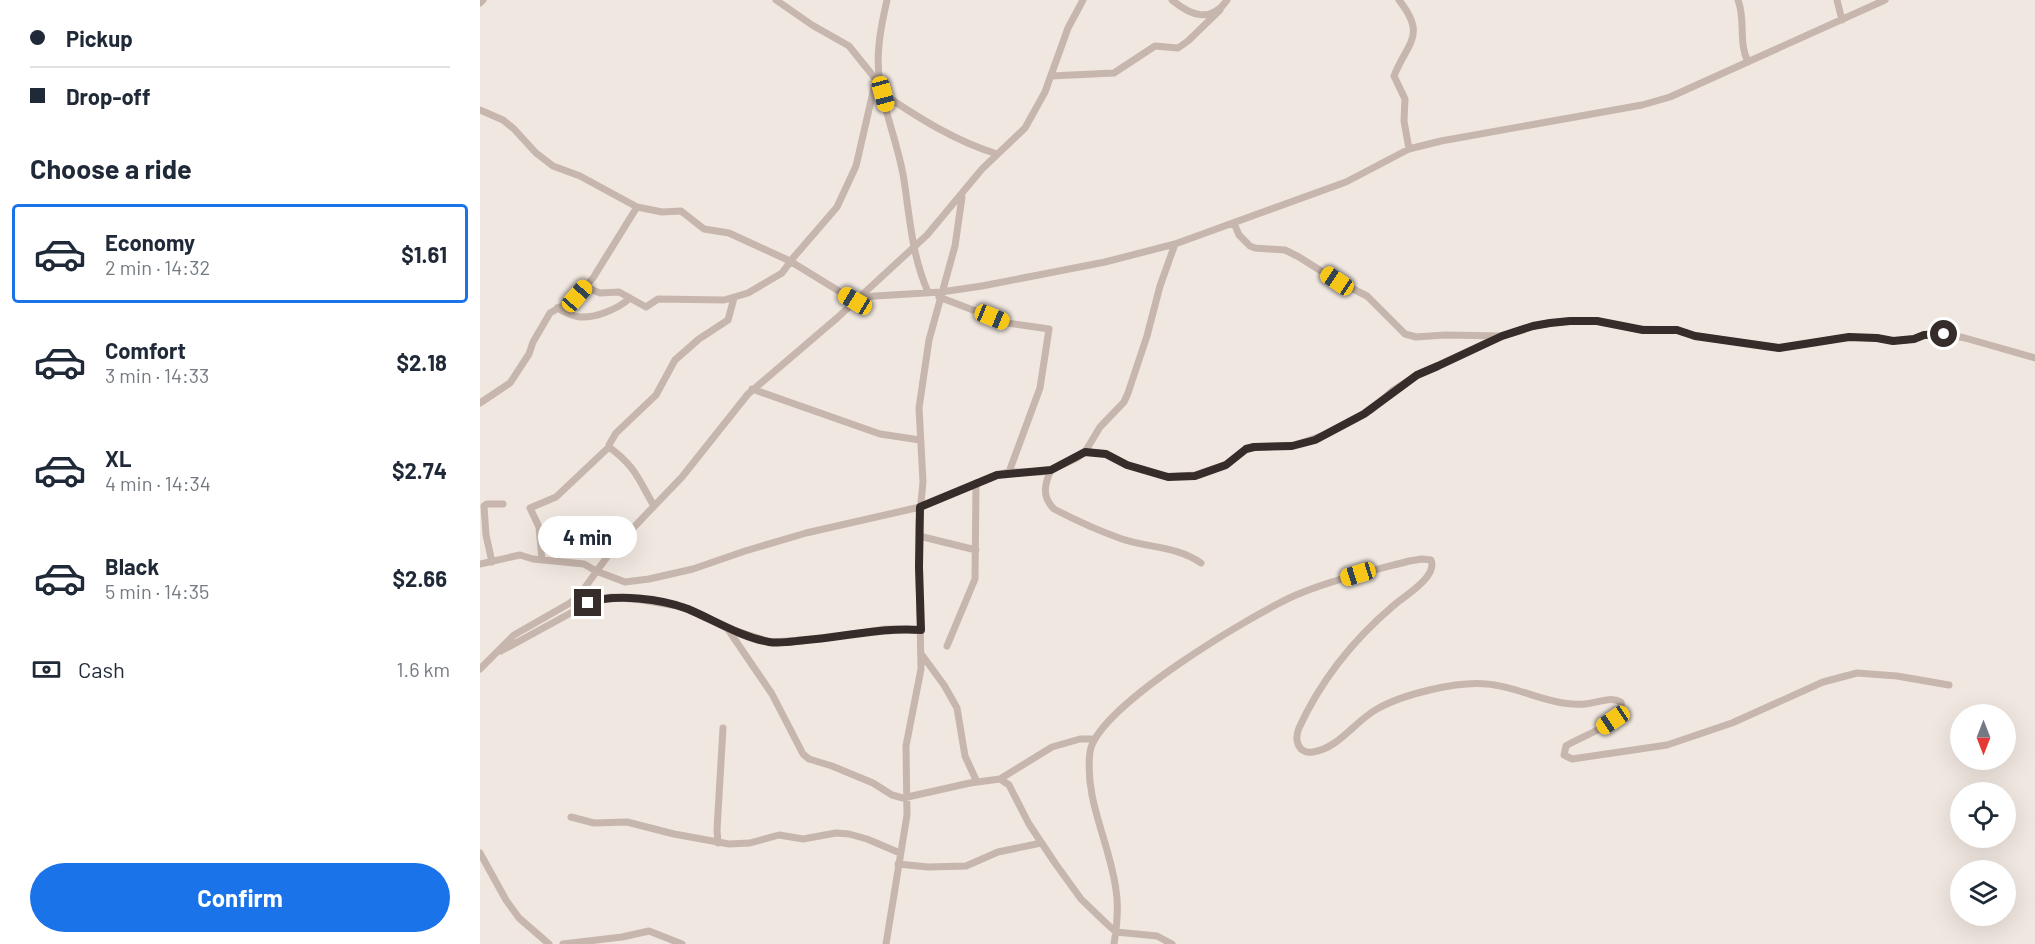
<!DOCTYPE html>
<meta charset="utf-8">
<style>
body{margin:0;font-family:Barlow,sans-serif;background:#f2f2f3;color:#1f2937;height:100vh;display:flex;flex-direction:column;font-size:22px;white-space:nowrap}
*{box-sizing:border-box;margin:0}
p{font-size:20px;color:#747a83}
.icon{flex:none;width:33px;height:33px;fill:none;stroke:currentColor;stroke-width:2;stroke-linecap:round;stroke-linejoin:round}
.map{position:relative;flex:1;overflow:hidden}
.panel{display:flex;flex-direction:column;background:#fff;width:480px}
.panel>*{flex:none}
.top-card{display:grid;align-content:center;height:132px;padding:0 30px;background:#fff}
.needle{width:39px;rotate:180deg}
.tools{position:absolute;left:1470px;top:704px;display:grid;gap:12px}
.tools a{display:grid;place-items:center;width:66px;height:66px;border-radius:50%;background:#fff;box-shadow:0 6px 24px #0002;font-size:30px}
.end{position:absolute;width:27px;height:27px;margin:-14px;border:8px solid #362d2b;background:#fff;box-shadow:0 0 0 3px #fff}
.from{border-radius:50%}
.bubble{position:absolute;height:42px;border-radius:21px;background:#fff;box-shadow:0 6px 24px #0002;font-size:20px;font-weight:700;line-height:42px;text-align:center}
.car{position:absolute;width:18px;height:36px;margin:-18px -9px;border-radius:8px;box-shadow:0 0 4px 2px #0007;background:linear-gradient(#f5c518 24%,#345 0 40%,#f5c518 0 76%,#345 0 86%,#f5c518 0)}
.top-card b{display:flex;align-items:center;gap:21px;height:57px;font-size:22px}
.top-card b+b{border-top:2px solid #e0e1e3}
.top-card i{width:15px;height:15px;background:#1f2937}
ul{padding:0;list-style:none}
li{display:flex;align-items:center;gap:18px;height:99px;margin:0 12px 9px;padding:0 18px;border:3px solid transparent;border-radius:6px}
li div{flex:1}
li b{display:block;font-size:22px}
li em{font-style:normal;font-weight:700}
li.selected{border-color:#1a73e8}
li>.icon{width:54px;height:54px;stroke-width:1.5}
h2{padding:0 30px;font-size:27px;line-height:72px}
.pay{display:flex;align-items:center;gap:15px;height:66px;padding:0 30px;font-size:22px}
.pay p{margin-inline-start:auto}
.primary-button{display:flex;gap:12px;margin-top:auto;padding:12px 30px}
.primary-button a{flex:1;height:69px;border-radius:36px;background:#1a73e8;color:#fff;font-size:24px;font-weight:700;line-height:69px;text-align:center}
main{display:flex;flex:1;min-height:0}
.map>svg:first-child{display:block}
</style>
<main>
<section class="panel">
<div class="top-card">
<b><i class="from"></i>Pickup</b>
<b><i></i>Drop-off</b>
</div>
<h2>Choose a ride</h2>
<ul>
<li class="selected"><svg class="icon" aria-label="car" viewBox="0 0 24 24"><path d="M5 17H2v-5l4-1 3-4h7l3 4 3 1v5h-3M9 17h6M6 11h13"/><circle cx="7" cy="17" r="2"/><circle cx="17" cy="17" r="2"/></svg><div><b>Economy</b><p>2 min · 14:32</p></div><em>$1.61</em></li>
<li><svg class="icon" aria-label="car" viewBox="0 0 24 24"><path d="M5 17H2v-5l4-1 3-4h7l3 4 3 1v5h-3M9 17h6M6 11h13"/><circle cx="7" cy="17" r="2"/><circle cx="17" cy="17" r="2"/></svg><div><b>Comfort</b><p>3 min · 14:33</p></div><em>$2.18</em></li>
<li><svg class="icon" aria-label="car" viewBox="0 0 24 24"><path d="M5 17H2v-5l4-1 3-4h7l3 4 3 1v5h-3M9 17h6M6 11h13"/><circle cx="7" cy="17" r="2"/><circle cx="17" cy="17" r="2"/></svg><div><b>XL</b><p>4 min · 14:34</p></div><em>$2.74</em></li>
<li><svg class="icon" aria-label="car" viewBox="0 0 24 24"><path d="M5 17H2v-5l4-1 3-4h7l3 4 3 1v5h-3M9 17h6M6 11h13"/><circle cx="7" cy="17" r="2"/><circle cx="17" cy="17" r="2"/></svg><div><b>Black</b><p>5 min · 14:35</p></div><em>$2.66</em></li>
</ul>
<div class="pay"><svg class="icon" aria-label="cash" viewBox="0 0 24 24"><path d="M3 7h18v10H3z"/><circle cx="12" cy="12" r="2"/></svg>Cash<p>1.6 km</p></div>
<div class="primary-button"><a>Confirm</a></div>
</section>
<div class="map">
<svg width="1555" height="944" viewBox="0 0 1555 944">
<rect width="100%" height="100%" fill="#f0e7e0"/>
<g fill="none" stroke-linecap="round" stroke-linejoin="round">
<path stroke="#c7b6ad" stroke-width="7" d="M296,0L332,25L369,46L398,82
M407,0C401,26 395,56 400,82C405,115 419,147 424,180C430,219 432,256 448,292
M692,0C710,15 731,24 747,0
M919,0C947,36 928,41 914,76L925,99L924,121L929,149
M1258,0C1266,21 1258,42 1268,62
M1357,0L1362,20
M0,3L3,0
M571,76L634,73L675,46L698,48L708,41L740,10
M403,94C439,118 475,141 517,154
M0,110L23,120L34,129L56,153L73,166L100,176L157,207L182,212L201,211L224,229L249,233L310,261L375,301
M754,223L759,235L770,246L775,248L805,250L819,257L857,281L887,296L925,334L936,337L965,335L1022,336L1053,326L1070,323L1090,321H1117L1156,329L1197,330L1215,336L1299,348L1369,337L1397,338L1413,341L1434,339L1444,335L1464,334L1485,338L1555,358
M105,287L120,293L139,292L166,307L178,299L244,300L268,293L302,273L313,258L357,207L376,166L396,79
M379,297L461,292L502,286L625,262L695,244L866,182L929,149L961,141L1162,105L1190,97L1405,0
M459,297L527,323L569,329L560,388L529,472
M77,308C84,312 91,316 100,317C116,318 138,309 150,298
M272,389L400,434L440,440
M0,403L30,383L49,354L53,342L70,313L94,299L113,278L157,207
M605,452L625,454L647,465L688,477L715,475L745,465L766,449L774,447L812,446L847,434L891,410L912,391L937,375L1019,337
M571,470C564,485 562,497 574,509C595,520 619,531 642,539C669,548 697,546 721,563
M174,506C158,479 157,468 129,447V445L136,433L176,395L195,360L219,339L248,320L254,298
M439,536L496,550
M62,560L59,527L50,508L76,497L129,447
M12,562L6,535L4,506L7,504H23
M0,564L40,555L53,559L104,564L116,571L145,582L169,579L213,569L265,551L326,533L440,507L517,475L529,472H561L571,470L597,458L605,452L620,427L644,402L648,393L667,336L680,286L695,244
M247,628L292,694L323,754L329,759L352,766L393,783L412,795L423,798L490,783L520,779L572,747L600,739H613
M467,646L495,579L496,483
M21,651L109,603L130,597L162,600L203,607L247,628L290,642L340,639L406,629L441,630
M442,655L464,685L477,708L485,756L497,782
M0,669L34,635L90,603L101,593L132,550L202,477L268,394L357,318L447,235L502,169L545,128L565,92L588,28L603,0
M520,779L529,785L549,824L575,863L601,899L627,924L636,932L677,936L692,944
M91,817L114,823L147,822L194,834L249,844L270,843L299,835L323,839L356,833L369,834L387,839L420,853
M238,843L237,830L243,728
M0,853L26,900L39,918L69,944
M418,864L448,867L486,866L518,852L561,843
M83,944L142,937L169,931L202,944
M406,944L427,815L426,746L441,669L439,568V523L443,482L439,408L449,340L475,246L482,197
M634,944C637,926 639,908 636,890C630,843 604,800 610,752C616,707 773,614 816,595C852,580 891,571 929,561L942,559L951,560C958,577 924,596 913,606C873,640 841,680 819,728C814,740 818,754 833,752C859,748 875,721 897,709C923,694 977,681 1007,684C1033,686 1057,699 1083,703C1090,704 1098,705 1105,704C1117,703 1130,696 1141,702C1146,723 1099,737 1086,746L1084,755L1092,759L1187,745L1252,723L1343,682L1377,673L1417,676L1469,685"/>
</g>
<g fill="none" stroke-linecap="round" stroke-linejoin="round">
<path stroke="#362d2b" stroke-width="8" d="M108,603C135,593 182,599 208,609C234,620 261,637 289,642C301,644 314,641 326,640C365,637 402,627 441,630L439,567L440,507L517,475L571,470L605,452L626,454L647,465L688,477L715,476L746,465L766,449L774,447L812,446L835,440L884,414L937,375L958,366L1022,336L1053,326L1070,323L1090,321H1117L1163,330H1197L1215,336L1299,348L1369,337L1397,338L1413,341L1434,339L1444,335L1464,334"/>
</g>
</svg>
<div class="tools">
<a><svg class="needle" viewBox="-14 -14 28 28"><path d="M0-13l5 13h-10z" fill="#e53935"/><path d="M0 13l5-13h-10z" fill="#747a83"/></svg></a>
<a><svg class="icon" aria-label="locate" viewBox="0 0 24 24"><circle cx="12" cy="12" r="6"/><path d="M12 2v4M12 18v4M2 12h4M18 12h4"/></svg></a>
<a><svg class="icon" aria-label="layers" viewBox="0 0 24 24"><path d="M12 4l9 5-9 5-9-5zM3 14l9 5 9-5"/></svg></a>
</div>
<i class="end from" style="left:1464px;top:334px"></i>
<i class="end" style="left:108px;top:603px"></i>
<div class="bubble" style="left:58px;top:516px;width:99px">4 min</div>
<i class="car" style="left:403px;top:94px;rotate:165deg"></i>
<i class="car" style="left:857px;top:281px;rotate:304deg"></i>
<i class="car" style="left:97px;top:296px;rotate:41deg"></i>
<i class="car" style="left:375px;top:301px;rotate:301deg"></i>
<i class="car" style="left:512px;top:317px;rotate:112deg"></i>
<i class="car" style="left:878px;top:574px;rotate:253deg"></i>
<i class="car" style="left:1133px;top:720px;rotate:236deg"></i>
</div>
</main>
